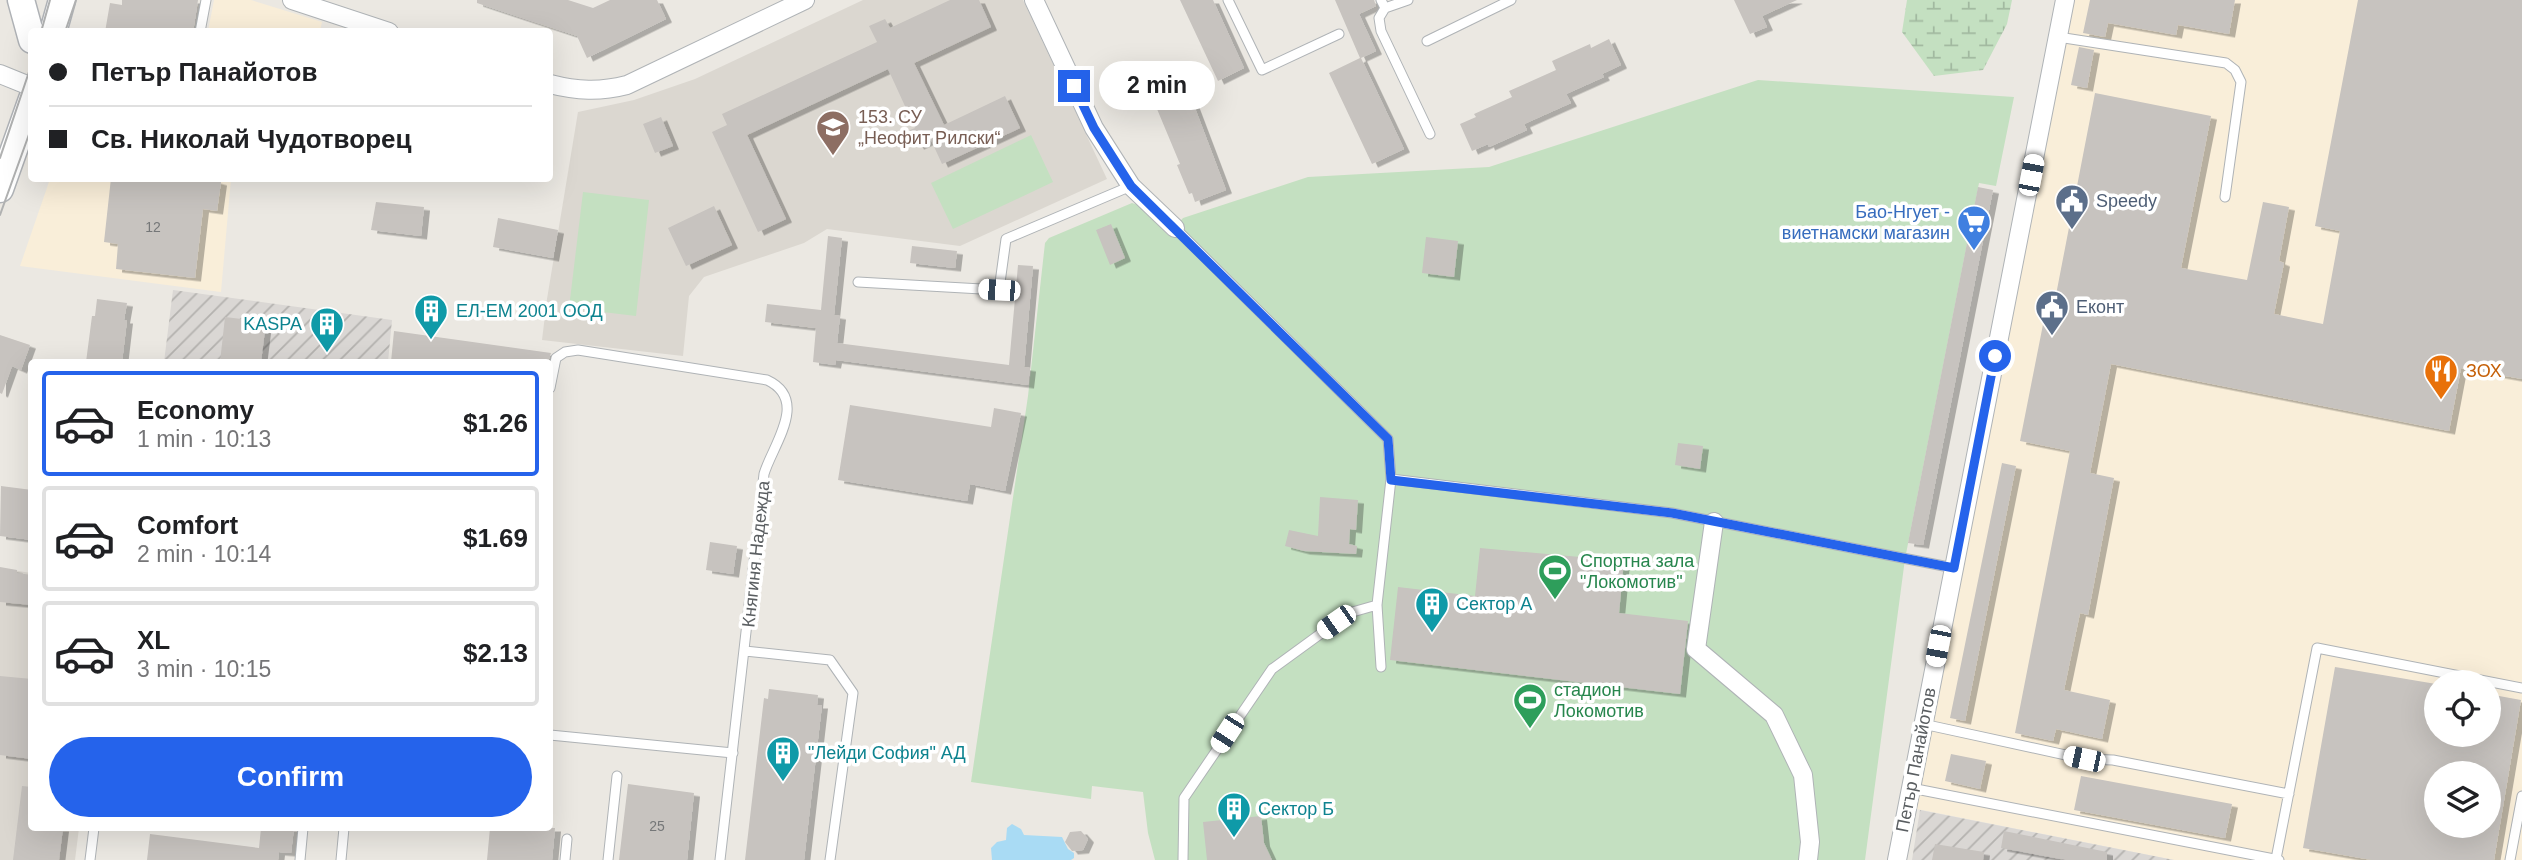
<!DOCTYPE html>
<meta charset="utf-8">
<style>
body{margin:0;font-family:Helvetica,sans-serif;background:#f2f2f2;color:#202124;height:100vh;display:flex;flex-direction:column;font-size:26px;white-space:nowrap}
*{box-sizing:border-box;margin:0}
p{font-size:23px;color:#757577}
.icon{flex:none;width:38px;height:38px;fill:none;stroke:currentColor;stroke-width:2;stroke-linecap:round;stroke-linejoin:round}
.map{position:relative;flex:1;overflow:hidden}
.sheet{position:absolute;left:28px;top:359px;width:525px;height:472px;display:flex;flex-direction:column;background:#fff;border-radius:7px;box-shadow:0 7px 28px #0002}
.sheet>*{flex:none}
.guide{position:absolute;left:28px;top:28px;width:525px;height:154px;border-radius:7px;box-shadow:0 7px 28px #0002;display:grid;align-content:center;height:154px;padding:0 21px;background:#fff}
.buttons{position:absolute;left:2424px;top:670px;display:grid;gap:14px}
.buttons a{display:grid;place-items:center;width:77px;height:77px;border-radius:50%;background:#fff;box-shadow:0 7px 28px #0002;font-size:35px}
.end{position:absolute;width:32px;height:32px;margin:-16px;border:9px solid #2563eb;background:#fff;box-shadow:0 0 0 4px #fff}
.from{border-radius:50%}
.bubble{position:absolute;height:49px;border-radius:24px;background:#fff;box-shadow:0 7px 28px #0002;font-size:23px;font-weight:700;line-height:49px;text-align:center}
.car{position:absolute;width:21px;height:42px;margin:-21px -10px;border-radius:9px;box-shadow:0 0 5px 2px #0007;background:linear-gradient(#fff 24%,#345 0 40%,#fff 0 76%,#345 0 86%,#fff 0)}
.guide b{display:flex;align-items:center;gap:24px;height:66px;font-size:26px}
.guide b+b{border-top:2px solid #e0e0e0}
.guide i{width:18px;height:18px;background:#202124}
ul{padding:12px 0 0;list-style:none}
li{display:flex;align-items:center;gap:21px;height:105px;margin:0 14px 10px;padding:0 7px;border:4px solid #e0e0e0;border-radius:7px}
li div{flex:1}
li b{display:block;font-size:26px}
li em{font-style:normal;font-weight:700}
li.selected{border-color:#2563eb}
li>.icon{width:63px;height:63px;stroke-width:1.5}
.action{display:flex;gap:14px;margin-top:auto;padding:14px 21px}
.action a{flex:1;height:80px;border-radius:42px;background:#2563eb;color:#fff;font-size:28px;font-weight:700;line-height:80px;text-align:center}
.map>svg:first-child{display:block}
</style>
<div class="map">
<svg width="2522" height="860" viewBox="0 0 2522 860">
<defs>
<pattern id="industrial-furrows" width="10" height="10" patternUnits="userSpaceOnUse" patternTransform="scale(1.75)"><rect width="10" height="10" fill="#dad7d4"/><path d="M-1 1l2-2M0 10L10 0M9 11l2-2" fill="none" stroke="#b4b2af"/></pattern>
<pattern id="wetland-marsh" width="20" height="14" patternUnits="userSpaceOnUse" patternTransform="scale(1.75)"><rect width="20" height="14" fill="#c4e0c1"/><path d="M1 5h8M5 5V1M11 12h8M15 12V8" fill="none" stroke="#a2b9a0"/></pattern>
<filter id="shadow"><feDropShadow dx="6" dy="3.5" stdDeviation="0" flood-color="#0004"/></filter>
</defs>
<rect width="100%" height="100%" fill="#ebe8e2"/>
<path fill="#f9eed9" fill-rule="evenodd" d="M214,0H251L322,22L320,31H208Z
M2065,0H2522V860H2174L1907,807ZM2436,682H2488V735H2436ZM2436,774H2488V826H2436Z
M50,179H231L221,292L20,266Z"/>
<path fill="url(#industrial-furrows)" d="M173,290L392,320L388,362H164Z
M1920,810L2174,860H1912Z"/>
<path fill="#dbd7d0" d="M863,0H1023L1107,179L960,246L827,229L804,243L704,277L689,296L683,356L542,340L547,299L578,112L634,100L695,79Z
M0,568L31,573L32,828H79L75,860H0Z"/>
<path fill="url(#wetland-marsh)" d="M1907,0H2012L2007,24L1983,70L1934,76L1902,32Z"/>
<path fill="#c4e0c1" d="M1758,80L2014,97L1996,186L1979,183L1905,559L1865,860H1155L1148,833L1143,792L1092,786L1091,799L971,782L1028,396L1045,243L1049,238L1132,203L1138,205L1168,235L1183,218L1308,177L1489,167Z
M1031,135L1053,182L953,229L931,183Z
M583,192L649,200L636,316L569,308Z"/>
<path fill="#a9dbf4" d="M1012,824L1021,829L1024,835L1062,837L1068,849L1074,853V858L1071,860H992L991,848L997,842L1006,840L1007,828Z"/>
<path fill="#c7c3bf" fill-rule="evenodd" filter="url(#shadow)" d="M122,0H198L193,32H105L110,3L122,5Z
M477,0H568L593,8L610,0H657L666,19L587,58L577,36L477,3Z
M950,0H979L991,27L914,63L944,125L1005,96L1020,128L942,164L931,140L918,146L910,130L915,128L888,69L747,135L786,219L758,232L712,132L727,125L722,114L877,42L869,26L885,19L890,28Z
M1180,0H1213L1244,68L1218,81Z
M1335,0H1374L1376,6L1359,14L1376,51L1361,58L1404,149L1372,164L1329,73L1360,58Z
M1734,0H1797L1762,16L1767,27L1750,34Z
M2090,0H2235L2229,34L2178,25L2176,35L2108,23L2105,37L2083,33Z
M2358,0H2522V379L2461,368L2449,431L2111,364L2090,473L2114,478L2088,615L2080,613L2064,690L2110,700L2102,739L2056,729L2053,741L2015,733L2070,451L2020,441L2048,299L2055,300L2095,93L2211,116L2181,268L2247,280L2263,202L2289,207L2279,261L2284,263L2274,314L2323,324L2340,231L2315,226Z
M1609,39L1621,65L1602,74L1604,77L1566,94L1571,103L1524,124L1527,130L1489,147L1488,144L1472,151L1460,124L1476,117L1474,114L1512,97L1509,91L1556,70L1552,61L1590,44L1591,48Z
M2079,47L2094,50L2087,88L2071,85Z
M1190,95L1226,190L1195,202L1192,193L1189,194L1177,165L1180,164L1157,109Z
M661,117L673,146L655,153L643,124Z
M111,178H207L221,182L217,211L203,209L195,278L116,269L118,244L104,242Z
M1978,187L1993,190L1923,545L1908,543Z
M376,202L424,207L421,236L371,230Z
M714,206L732,245L686,266L668,228Z
M498,218L558,230L553,258L493,247Z
M1111,224L1125,258L1110,265L1096,230Z
M828,236L842,238L834,315L840,316L837,343L1009,365L1018,265L1033,266L1024,367L1030,368L1028,385L836,360L835,365L813,362L816,328L765,322L767,304L821,310Z
M1426,237L1458,241L1454,277L1422,273Z
M912,246L957,251L955,268L910,263Z
M97,299L127,303L124,320H127L122,362H86L92,316H95Z
M225,317L266,322L261,362H220Z
M394,331L551,353L548,362H391Z
M0,335L30,345L21,370L12,366L2,394L0,393Z
M850,405L991,427L994,408L1021,413L1005,491L970,484L967,501L838,480Z
M1678,443L1703,446L1700,469L1675,465Z
M2002,463L2016,466L1965,721L1950,718Z
M1,486L32,490V540L0,536Z
M1320,497L1358,500L1356,530L1350,529L1349,544L1357,546L1356,554L1304,551L1285,546L1289,530L1318,536Z
M710,542L737,546L733,574L706,570Z
M1480,548L1624,561L1619,613L1688,621L1680,694L1390,660L1398,587L1475,596Z
M0,567L17,570V573L32,575V605L0,602Z
M2335,667L2436,684V735H2488V694L2521,700L2494,860H2372L2303,848ZM2436,774H2488V826H2436Z
M0,676L32,679V759L0,755Z
M769,689L818,695L817,705H822L804,860H745L764,698L768,699Z
M1951,754L1986,761L1980,789L1945,781Z
M2081,776L2232,804L2225,838L2074,810Z
M628,784L694,793L687,860H619Z
M22,786L32,787V828H63L59,860H13Z
M1261,816L1264,843L1272,860H1207L1203,822Z
M261,828H294L291,853L279,852L278,860H147L150,834L259,848Z
M490,828H555L552,860H487Z
M1081,831L1088,839L1083,850L1072,851L1065,842L1070,832Z
M2004,831L2107,852V860H2066L2001,848Z
M1935,844L1984,852L1983,860H1932Z"/>
<g fill="none" stroke-linecap="round" stroke-linejoin="round">
<g stroke="#afb3b6" stroke-width="11">
<path id="lane" d="M1228,0L1262,70L1339,34
M1381,0L1385,8L1379,18L1381,31L1430,134
M1385,8L1408,0
M200,32L206,0
M2058,37L2226,63L2235,70L2241,82L2225,197
M1427,41L1511,0
M1175,228L1388,439L1391,479L1377,605L1381,667
M858,282L999,290L1006,239L1131,186
M550,388L556,358L565,352L578,350L767,380C810,400 772,446 764,474L720,860
M1391,479L1672,513L1954,568
M745,651L830,660L853,693L830,860
M1923,724L2084,759L2113,760L2289,794
M550,735L733,753
M1911,788L2279,860
M2276,859L2317,648L2522,688
M90,860L94,828
M300,860L303,828
M341,860L344,828
M565,860L567,839
M608,860L617,776
M1183,860L1184,798L1272,669L1349,613L1377,605
M2510,860L2522,796"/>
</g>
<g stroke="#afb3b6" stroke-width="20">
<path id="street" d="M292,0L389,32
M1034,0L1094,128L1131,186L1175,228
M0,74L32,87
M550,84C577,91 600,92 627,85L805,0
M1714,522L1696,649L1774,715L1803,775L1810,842L1808,860
M1897,860L2065,0"/>
</g>
<g stroke="#afb2b6" stroke-width="29">
<path id="secondary" d="M21,0L32,40
M53,32L62,0
M0,189L32,99"/>
</g>
<use href="#lane" stroke="#fff" stroke-width="9"/>
<use href="#street" stroke="#fff" stroke-width="18"/>
<use href="#secondary" stroke="#fff" stroke-width="26"/>
<path stroke="#b0b1b1" stroke-width="2" d="M41,32L50,0
M65,32L76,0
M0,158L32,63
M0,215L32,126"/>
</g>
<g fill="none" stroke-linecap="round" stroke-linejoin="round">
<path stroke="#2563eb" stroke-width="9" d="M1074,86L1094,128L1131,186L1388,439L1391,480L1672,513L1954,568L1995,356"/>
</g>
<defs>
<g id="school-pin" transform="scale(1.75)"><path d="M0 17L-7.5 6A9.5 9.5 0 1 1 7.5 6Z" fill="#8d6e63" stroke="#fff"/><path d="M0-5L7-2L0 1L-7-2ZM-4 1L0 2.5L4 1V4Q0 6-4 4Z" fill="#fff"/></g>
<g id="civic-pin" transform="scale(1.75)"><path d="M0 17L-7.5 6A9.5 9.5 0 1 1 7.5 6Z" fill="#5c6f8a" stroke="#fff"/><path d="M-.6-6.5H3V-4.5H.6V-3L4-1V1h2V6H-6V1h2V-1L-.6-3ZM-1.2 2.5V6h2.4V2.5Z" fill="#fff"/></g>
<g id="supermarket-pin" transform="scale(1.75)"><path d="M0 17L-7.5 6A9.5 9.5 0 1 1 7.5 6Z" fill="#3f7fe0" stroke="#fff"/><path d="M-6-5.5h2.5l.6 2H6L4.5 2H-2.5L-4.4-4H-6ZM-1.5 3.2a1.3 1.3 0 1 0 .1 0ZM3 3.2a1.3 1.3 0 1 0 .1 0Z" fill="#fff"/></g>
<g id="building-pin" transform="scale(1.75)"><path d="M0 17L-7.5 6A9.5 9.5 0 1 1 7.5 6Z" fill="#0f9aa8" stroke="#fff"/><path d="M-4-6H4V6H1V3H-1V6H-4ZM-2.5-4.3h1.7v1.8h-1.7ZM.8-4.3h1.7v1.8H.8ZM-2.5-1h1.7V.8h-1.7ZM.8-1h1.7V.8H.8Z" fill="#fff"/></g>
<g id="restaurant-pin" transform="scale(1.75)"><path d="M0 17L-7.5 6A9.5 9.5 0 1 1 7.5 6Z" fill="#e8710a" stroke="#fff"/><path d="M-5-6h1v4h1v-4h1v4h1v-4h1v5L-1.5 .5V6h-2V.5L-5-1ZM5-6V6H3V1.5H1.5Q1.5-4 5-6Z" fill="#fff"/></g>
<g id="stadium-pin" transform="scale(1.75)"><path d="M0 17L-7.5 6A9.5 9.5 0 1 1 7.5 6Z" fill="#2e9e5b" stroke="#fff"/><path d="M0-5a6.5 5 0 1 0 0 10a6.5 5 0 1 0 0-10ZM-3.5-1.8h7v3.6h-7Z" fill="#fff"/></g>
</defs>
<g fill-rule="evenodd">
<use href="#school-pin" x="833" y="127"/>
<use href="#civic-pin" x="2072" y="201"/>
<use href="#supermarket-pin" x="1974" y="222"/>
<use href="#civic-pin" x="2052" y="307"/>
<use href="#building-pin" x="431" y="311"/>
<use href="#building-pin" x="327" y="324"/>
<use href="#restaurant-pin" x="2441" y="371"/>
<use href="#stadium-pin" x="1555" y="571"/>
<use href="#building-pin" x="1432" y="604"/>
<use href="#stadium-pin" x="1530" y="700"/>
<use href="#building-pin" x="783" y="753"/>
<use href="#building-pin" x="1234" y="809"/>
</g>
<g text-anchor="middle" stroke-width="7" stroke-linejoin="round" paint-order="stroke">
<g font-size="14" fill="#757778">
<text x="153" y="232">12</text>
<text x="657" y="831">25</text>
</g>
<g font-size="18" fill="#785e54" stroke="#fff" text-anchor="start">
<text x="858" y="123">153. СУ<tspan x="858" dy="21">„Неофит Рилски“</tspan></text>
</g>
<g font-size="18" fill="#4e5e75" stroke="#fff" text-anchor="start">
<text x="2096" y="207">Speedy</text>
<text x="2076" y="313">Еконт</text>
</g>
<g font-size="18" fill="#366cbe" stroke="#fff" text-anchor="end">
<text x="1950" y="218">Бао-Нгует -<tspan x="1950" dy="21">виетнамски магазин</tspan></text>
</g>
<g font-size="18" fill="#0d838f" stroke="#fff" text-anchor="start">
<text x="456" y="317">ЕЛ-ЕМ 2001 ООД</text>
<text x="302" y="330" text-anchor="end">KASPA</text>
<text x="1456" y="610">Сектор А</text>
<text x="808" y="759">"Лейди София" АД</text>
<text x="1258" y="815">Сектор Б</text>
</g>
<g font-size="18" fill="#c56008" stroke="#fff" text-anchor="start">
<text x="2466" y="377">ЗОХ</text>
</g>
<g font-size="18" fill="#5a5e61" stroke="#fff">
<text transform="translate(756 554) rotate(-84)" y="6">Княгиня Надежда</text>
<text transform="translate(1916 760) rotate(-79)" y="6">Петър Панайотов</text>
</g>
<g font-size="18" fill="#27864d" stroke="#fff" text-anchor="start">
<text x="1580" y="567">Спортна зала<tspan x="1580" dy="21">"Локомотив"</tspan></text>
<text x="1554" y="696">стадион<tspan x="1554" dy="21">Локомотив</tspan></text>
</g>
</g>
</svg>
<div class="buttons">
<a><svg class="icon" aria-label="locate" viewBox="0 0 24 24"><circle cx="12" cy="12" r="6"/><path d="M12 2v4M12 18v4M2 12h4M18 12h4"/></svg></a>
<a><svg class="icon" aria-label="layers" viewBox="0 0 24 24"><path d="M12 4l9 5-9 5-9-5zM3 14l9 5 9-5"/></svg></a>
</div>
<i class="end from" style="left:1995px;top:356px"></i>
<i class="end" style="left:1074px;top:86px"></i>
<div class="bubble" style="left:1099px;top:61px;width:116px">2 min</div>
<i class="car" style="left:2031px;top:175px;rotate:11deg"></i>
<i class="car" style="left:999px;top:290px;rotate:273deg"></i>
<i class="car" style="left:1336px;top:622px;rotate:235deg"></i>
<i class="car" style="left:1938px;top:646px;rotate:191deg"></i>
<i class="car" style="left:1227px;top:733px;rotate:213deg"></i>
<i class="car" style="left:2084px;top:759px;rotate:282deg"></i>
<div class="guide">
<b><i class="from"></i>Петър Панайотов</b>
<b><i></i>Св. Николай Чудотворец</b>
</div>
<section class="sheet">
<ul>
<li class="selected"><svg class="icon" aria-label="car" viewBox="0 0 24 24"><path d="M5 17H2v-5l4-1 3-4h7l3 4 3 1v5h-3M9 17h6M6 11h13"/><circle cx="7" cy="17" r="2"/><circle cx="17" cy="17" r="2"/></svg><div><b>Economy</b><p>1 min · 10:13</p></div><em>$1.26</em></li>
<li><svg class="icon" aria-label="car" viewBox="0 0 24 24"><path d="M5 17H2v-5l4-1 3-4h7l3 4 3 1v5h-3M9 17h6M6 11h13"/><circle cx="7" cy="17" r="2"/><circle cx="17" cy="17" r="2"/></svg><div><b>Comfort</b><p>2 min · 10:14</p></div><em>$1.69</em></li>
<li><svg class="icon" aria-label="car" viewBox="0 0 24 24"><path d="M5 17H2v-5l4-1 3-4h7l3 4 3 1v5h-3M9 17h6M6 11h13"/><circle cx="7" cy="17" r="2"/><circle cx="17" cy="17" r="2"/></svg><div><b>XL</b><p>3 min · 10:15</p></div><em>$2.13</em></li>
</ul>
<div class="action"><a>Confirm</a></div>
</section>
</div>
